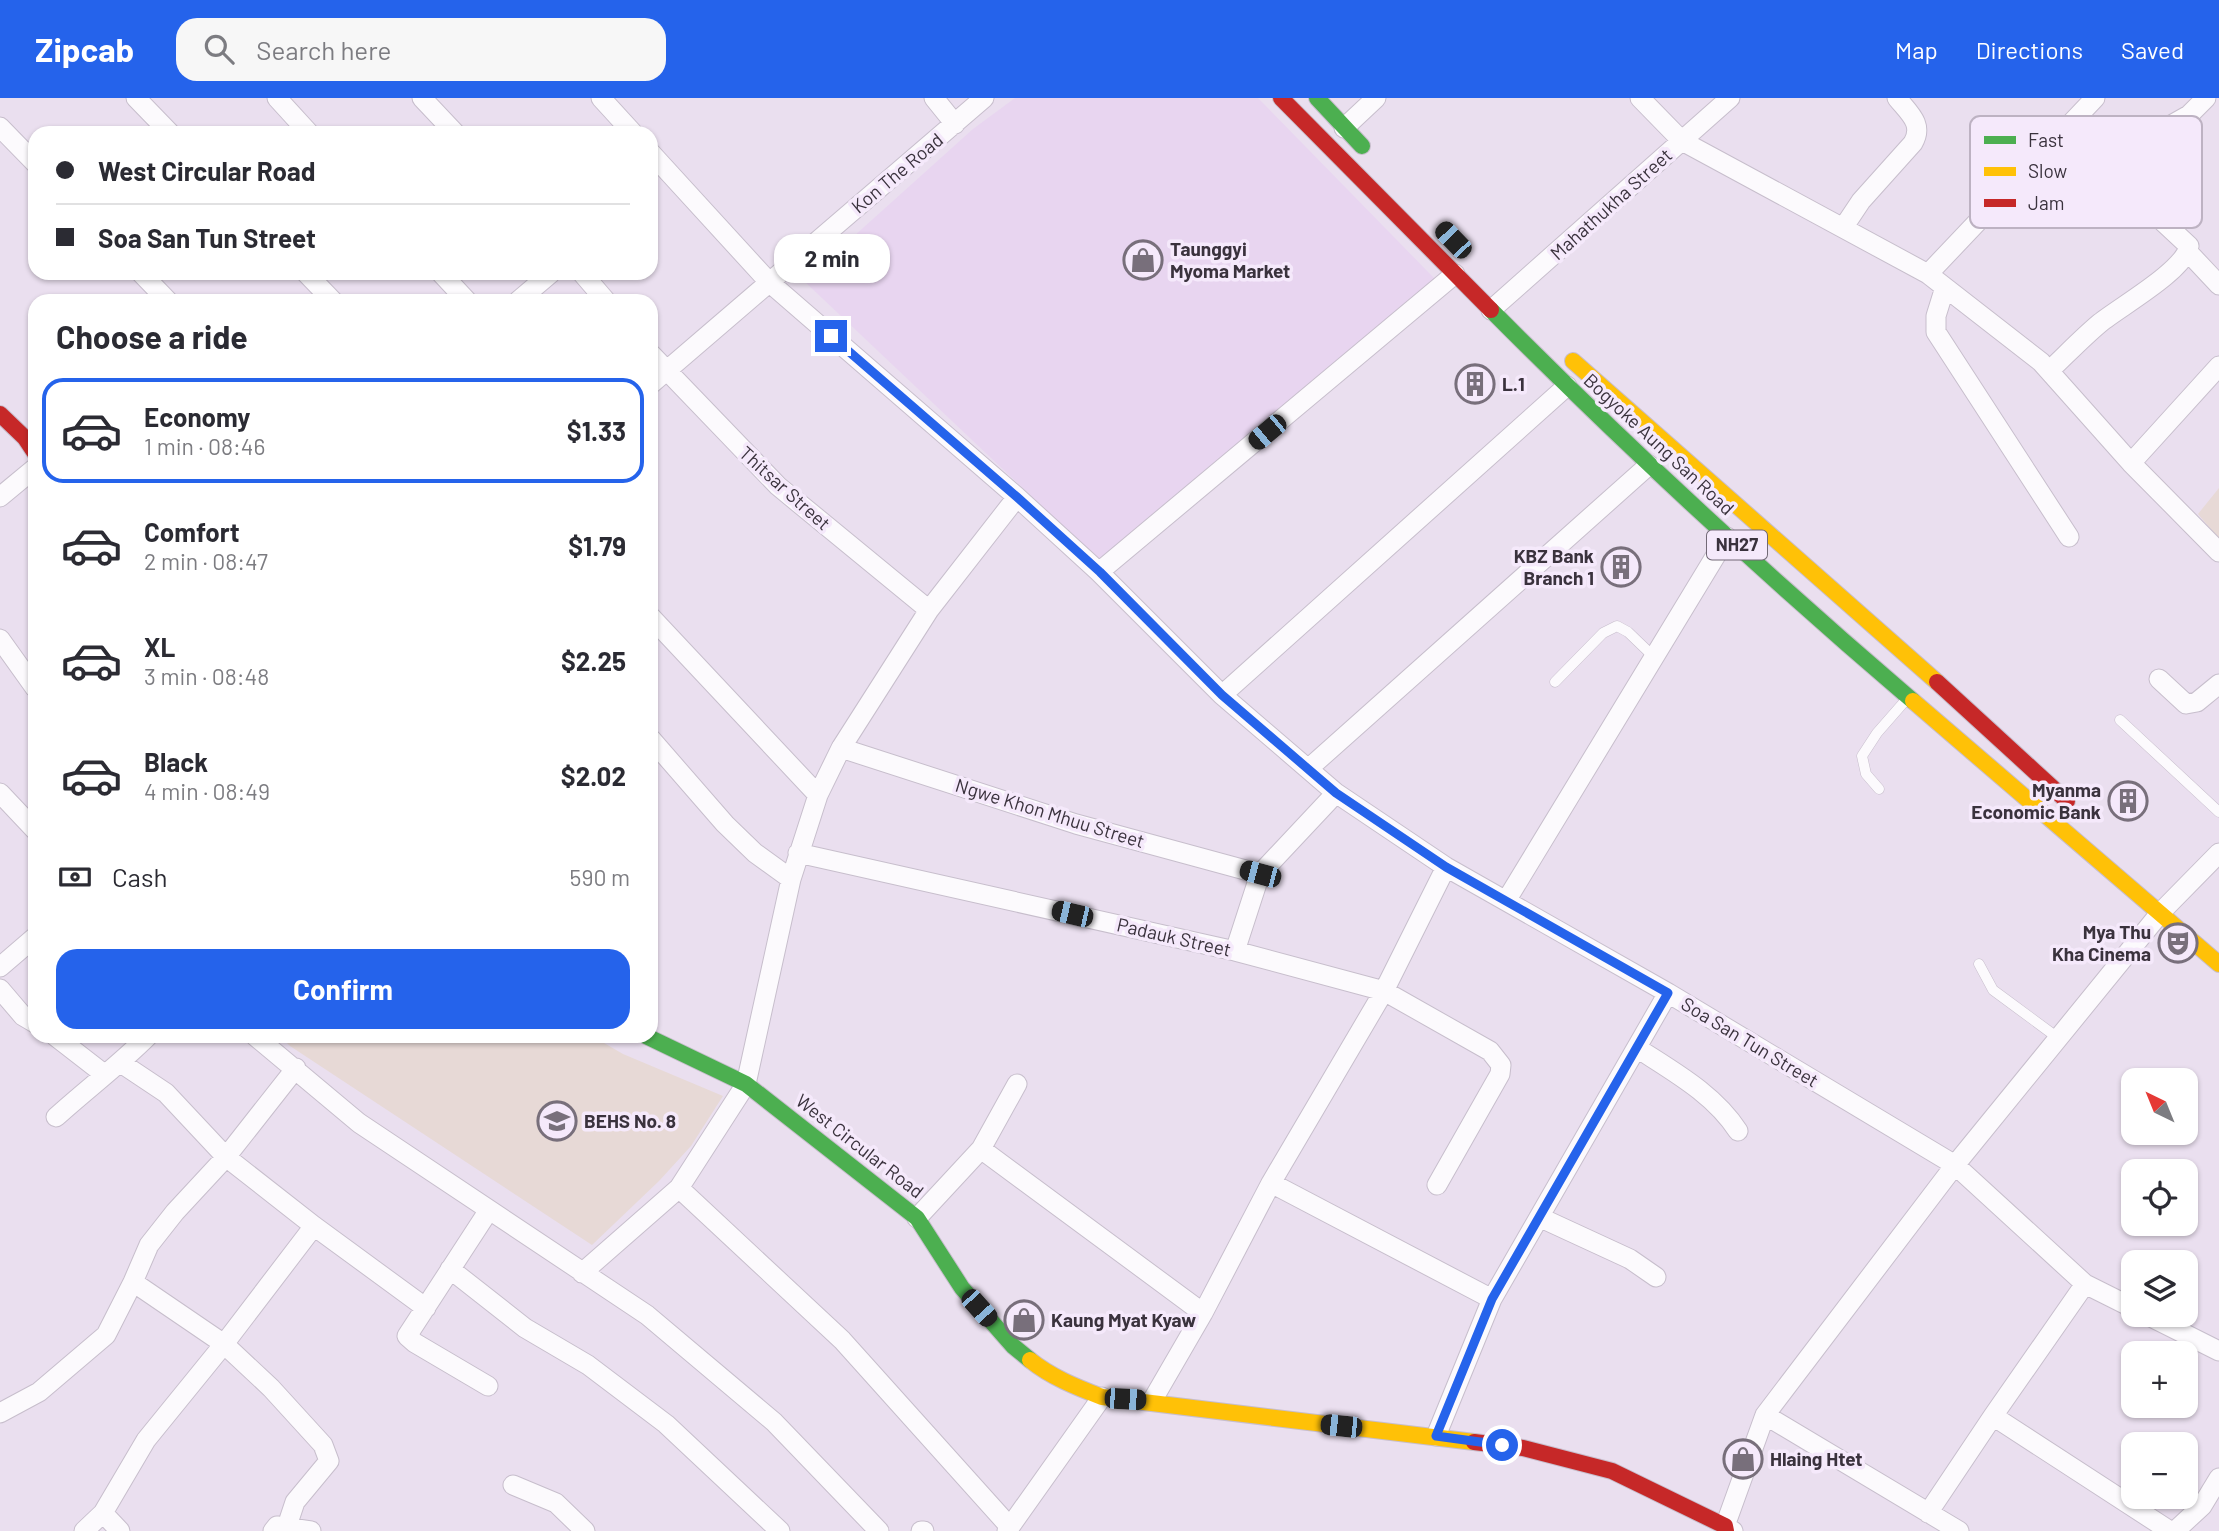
<!DOCTYPE html>
<meta charset="utf-8">
<style>
body{margin:0;font-family:Barlow,sans-serif;background:#f7f7f7;color:#2b2b33;height:100vh;display:flex;flex-direction:column;font-size:26px;white-space:nowrap}
*{box-sizing:border-box;margin:0}
p{font-size:23px;color:#7c7c81}
.icon{flex:none;width:38px;height:38px;fill:none;stroke:currentColor;stroke-width:2;stroke-linecap:round;stroke-linejoin:round}
.map{position:relative;flex:1;overflow:hidden}
.side{position:absolute;left:28px;top:196px;width:630px;height:749px;display:flex;flex-direction:column;background:#fff;border-radius:21px;box-shadow:0 2px 5px #0004}
.side>*{flex:none}
.guide{position:absolute;left:28px;top:28px;width:630px;height:154px;border-radius:21px;box-shadow:0 2px 5px #0004;display:grid;align-content:center;height:154px;padding:0 28px;background:#fff}
.needle{width:46px;rotate:317deg}
.tools{position:absolute;left:2121px;top:970px;display:grid;gap:14px}
.tools a{display:grid;place-items:center;width:77px;height:77px;border-radius:14px;background:#fff;box-shadow:0 2px 5px #0004;font-size:35px}
.end{position:absolute;width:32px;height:32px;margin:-16px;border:9px solid #2563eb;background:#fff;box-shadow:0 0 0 4px #fff}
.from{border-radius:50%}
.bubble{position:absolute;height:49px;border-radius:21px;background:#fff;box-shadow:0 2px 5px #0004;font-size:23px;font-weight:700;line-height:49px;text-align:center}
.car{position:absolute;width:21px;height:42px;margin:-21px -10px;border-radius:9px;box-shadow:0 0 5px 2px #0007;background:linear-gradient(#222 24%,#8ab4d8 0 40%,#222 0 76%,#8ab4d8 0 86%,#222 0)}
.guide b{display:flex;align-items:center;gap:24px;height:66px;font-size:26px}
.guide b+b{border-top:2px solid #e1e1e2}
.guide i{width:18px;height:18px;background:#2b2b33}
ul{padding:0;list-style:none}
li{display:flex;align-items:center;gap:21px;height:105px;margin:0 14px 10px;padding:0 14px;border:4px solid transparent;border-radius:21px}
li div{flex:1}
li b{display:block;font-size:26px}
li em{font-style:normal;font-weight:700}
li.current{border-color:#2563eb}
li>.icon{width:63px;height:63px;stroke-width:1.5}
h2{padding:0 28px;font-size:32px;line-height:84px}
.pay{display:flex;align-items:center;gap:18px;height:77px;padding:0 28px;font-size:26px}
.pay p{margin-inline-start:auto}
.action{display:flex;gap:14px;margin-top:auto;padding:14px 28px}
.action a{flex:1;height:80px;border-radius:21px;background:#2563eb;color:#fff;font-size:28px;font-weight:700;line-height:80px;text-align:center}
header{display:flex;align-items:center;gap:42px;box-sizing:border-box;height:98px;padding:0 35px;background:#2563eb;color:#fff}
header strong{font-size:33px}
nav{display:flex;gap:38px;margin-inline-start:auto;font-size:24px}
.search{width:490px;height:63px;background:#f7f7f7;display:flex;align-items:center;gap:18px;box-sizing:border-box;padding:0 24px;border-radius:21px;color:#7c7c81;font-size:26px}
.map>svg:first-child{display:block}
</style>
<header>
<strong>Zipcab</strong>
<div class="search"><svg class="icon" aria-label="search" viewBox="0 0 24 24"><circle cx="10" cy="10" r="6"/><path d="M15 15l6 6"/></svg>Search here</div>
<nav><a>Map</a><a>Directions</a><a>Saved</a></nav>
</header>
<div class="map">
<svg width="2219" height="1433" viewBox="0 0 2219 1433">
<rect width="100%" height="100%" fill="#eadfef"/>
<path fill="#e8d5f0" d="M1015,0H1258L1435,181L1102,465L804,183L973,31Z"/>
<path fill="#e7d9d6" d="M2219,390V441L2198,416Z
M280,938H592L623,956L723,998L691,1048L659,1083L592,1147L290,948Z"/>
<g fill="none" stroke-linecap="round" stroke-linejoin="round">
<g stroke="#c7becc" stroke-width="11">
<path id="lane" d="M1555,584L1603,535L1617,528L1628,534L1654,559
M2120,622L2219,714
M1879,691L1866,676L1862,658L1877,635L1905,603
M1979,866L1993,892L2058,940"/>
</g>
<g stroke="#c7becc" stroke-width="21">
<path id="street" d="M136,0L170,35
M277,0L309,35
M422,0L455,35
M601,0L633,35
M934,0L955,26
M1640,0L1682,43L1928,176L2041,264L2131,365L2219,454
M0,29L35,65
M1344,30L1376,0
M651,55L769,184L1017,399L1099,474L1222,597L1336,695L1446,769L1668,895L1955,1067L2085,1186L2133,1210
M2101,68L2114,51L2147,34L2166,30L2189,17L2206,0
M2014,86L2033,88L2049,86L2101,68L2116,71L2159,120L2189,148C2184,173 2121,208 2100,225C2082,240 2066,257 2049,273
M1843,130L1861,103L1913,45C1924,26 1909,15 1897,0
M2188,154L2219,187
M141,175L168,203
M306,175L333,203
M441,175L467,203
M582,175L606,203
M1928,176L2095,0
M1945,189L1936,218V234L2069,439
M518,203L551,175
M1491,212L1730,0
M651,256L778,388L929,512
M651,286L984,0
M2131,365L2219,268
M0,399L35,370
M1099,474L1455,176
M651,519L818,697
M0,541L35,590
M2159,581L2186,606L2197,604L2219,586
M1222,597L1567,288
M651,641L725,726L755,755L791,781
M841,650L1076,726L1260,776
M1308,671L1649,367
M0,695L35,732
M798,755L1235,853L1384,893L1490,953L1501,967L1500,976L1437,1087
M1506,803L1727,439
M1235,853L1260,776L1336,695
M0,869L35,839
M0,891L23,918L35,925
M55,938L104,976
M255,938L359,1025L647,1217L774,1324L879,1433
M1637,950C1674,974 1714,996 1738,1033
M121,965L166,995L226,1059L314,1128L426,1210
M56,1019C87,991 119,967 148,938
M981,1051L1203,1215
M1271,1085L1492,1201
M679,1090L842,1242L1010,1429
M1539,1119L1630,1161L1656,1179
M917,1120L981,1051L1017,986
M450,1171L525,1230L588,1267L666,1326L780,1433
M582,1175L679,1090L746,986L791,781L818,697L841,650L929,512L1017,399
M133,1184L224,1246L271,1290L323,1347L329,1363L295,1404L287,1428
M2145,1216L2219,1253
M488,1288L415,1245L407,1238L489,1112
M1152,1303L1203,1215L1271,1085L1384,893L1446,769
M0,1315L39,1294L106,1237L133,1184L149,1147L175,1114L226,1059L296,970
M1765,1317L1959,1433
M1993,1318L2170,1433
M1436,1338L1492,1201L1668,895
M513,1387L556,1405L585,1433
M103,1415L120,1433
M1928,1415L1993,1318L2085,1186
M84,1433L103,1415L146,1342L224,1246L314,1128
M273,1433L277,1428L311,1433
M921,1433H924
M1007,1433L1102,1299
M1733,1433L1725,1428L1765,1317L1955,1067L2161,814L2219,755
M2175,1433L2202,1408L2219,1380"/>
</g>
<g stroke="#c7becc" stroke-width="18">
<path id="fast" d="M1317,0L1362,48
M1491,212C1626,348 1767,478 1913,603
M646,938L746,986L917,1120L962,1190L1013,1248L1030,1262"/>
</g>
<g stroke="#c7becc" stroke-width="18">
<path id="slow" d="M1573,263L1937,584
M1913,603L2219,866
M1030,1262C1051,1279 1076,1289 1102,1299L1474,1344"/>
</g>
<g stroke="#c7becc" stroke-width="18">
<path id="jam" d="M1281,0L1491,212
M0,316L25,340L35,355
M1937,584L2067,703
M1474,1344L1523,1350L1612,1373L1725,1428L1726,1433"/>
</g>
<use href="#lane" stroke="#fcfafd" stroke-width="10"/>
<use href="#street" stroke="#fcfafd" stroke-width="19"/>
<use href="#fast" stroke="#4caf50" stroke-width="16"/>
<use href="#slow" stroke="#ffc107" stroke-width="16"/>
<use href="#jam" stroke="#c62828" stroke-width="16"/>
</g>
<g fill="none" stroke-linecap="round" stroke-linejoin="round">
<path stroke="#2563eb" stroke-width="9" d="M831,238L1017,399L1100,474L1222,597L1336,695L1446,769L1668,895L1492,1201L1436,1338L1502,1347"/>
</g>
<defs>
<g id="shop-ring" transform="scale(2.0125)"><circle r="9.5" fill="#f5e9fb" stroke="#786f7b" stroke-width="1.5"/><path d="M-5-2.5h2.3a2.7 3.5 0 0 1 5.4 0H5L5.5 6h-11ZM-1.5-2.5h3a1.5 2.3 0 0 0-3 0Z" fill="#786f7b"/></g>
<g id="building-ring" transform="scale(2.0125)"><circle r="9.5" fill="#f5e9fb" stroke="#786f7b" stroke-width="1.5"/><path d="M-4-6H4V6H1V3H-1V6H-4ZM-2.5-4.3h1.7v1.8h-1.7ZM.8-4.3h1.7v1.8H.8ZM-2.5-1h1.7V.8h-1.7ZM.8-1h1.7V.8H.8Z" fill="#786f7b"/></g>
<g id="theatre-ring" transform="scale(2.0125)"><circle r="9.5" fill="#f5e9fb" stroke="#786f7b" stroke-width="1.5"/><path d="M-5-5.5Q0-4 5-5.5V0Q5 5 0 6Q-5 5-5 0ZM-3.3-2.5H-1v1.5H-3.3ZM1-2.5H3.3v1.5H1ZM-2.8 1Q0 5.5 2.8 1Z" fill="#786f7b"/></g>
<g id="school-ring" transform="scale(2.0125)"><circle r="9.5" fill="#f5e9fb" stroke="#786f7b" stroke-width="1.5"/><path d="M0-5L7-2L0 1L-7-2ZM-4 1L0 2.5L4 1V4Q0 6-4 4Z" fill="#786f7b"/></g>
</defs>
<g fill-rule="evenodd">
<use href="#shop-ring" x="1143" y="162"/>
<use href="#building-ring" x="1475" y="286"/>
<use href="#building-ring" x="1621" y="469"/>
<use href="#building-ring" x="2128" y="703"/>
<use href="#theatre-ring" x="2178" y="845"/>
<use href="#school-ring" x="557" y="1023"/>
<use href="#shop-ring" x="1024" y="1222"/>
<use href="#shop-ring" x="1743" y="1361"/>
</g>
<g text-anchor="middle" stroke-width="7" stroke-linejoin="round" paint-order="stroke">
<rect fill="#f5e9fb" stroke="#726976" stroke-width="2" x="1707" y="432.5" width="60" height="29" rx="5"/>
<g font-size="18" font-weight="bold" fill="#3a323d">
<text x="1737" y="453">NH27</text>
</g>
<g font-size="19" fill="#3a323d" stroke="#f5e9fb">
<text transform="translate(897 75) rotate(-40)" y="7">Kon The Road</text>
<text transform="translate(1611 106) rotate(-42)" y="7">Mahathukha Street</text>
<text transform="translate(1659 346) rotate(43)" y="7">Bogyoke Aung San Road</text>
<text transform="translate(785 390) rotate(42)" y="7">Thitsar Street</text>
<text transform="translate(1050 715) rotate(17)" y="7">Ngwe Khon Mhuu Street</text>
<text transform="translate(1174 839) rotate(13)" y="7">Padauk Street</text>
<text transform="translate(1750 944) rotate(31)" y="7">Soa San Tun Street</text>
<text transform="translate(860 1048) rotate(38)" y="7">West Circular Road</text>
</g>
<g font-size="19" font-weight="bold" fill="#3a323d" stroke="#f5e9fb" text-anchor="start">
<text x="1170" y="158">Taunggyi<tspan x="1170" dy="22">Myoma Market</tspan></text>
<text x="1502" y="293">L.1</text>
<text x="1594" y="465" text-anchor="end">KBZ Bank<tspan x="1594" dy="22">Branch 1</tspan></text>
<text x="2101" y="699" text-anchor="end">Myanma<tspan x="2101" dy="22">Economic Bank</tspan></text>
<text x="2151" y="841" text-anchor="end">Mya Thu<tspan x="2151" dy="22">Kha Cinema</tspan></text>
<text x="584" y="1030">BEHS No. 8</text>
<text x="1051" y="1229">Kaung Myat Kyaw</text>
<text x="1770" y="1368">Hlaing Htet</text>
</g>
</g>
<rect x="1970" y="18" width="232" height="112" rx="10" fill="#f5e9fb" stroke="#bdb2c2" stroke-width="2"/>
<rect x="1984" y="38" width="32" height="8" fill="#4caf50"/>
<rect x="1984" y="69" width="32" height="9" fill="#ffc107"/>
<rect x="1984" y="101" width="32" height="8" fill="#c62828"/>
<g font-size="19" fill="#3a323d">
<text x="2028" y="49">Fast</text>
<text x="2028" y="80">Slow</text>
<text x="2028" y="112">Jam</text>
</g>
</svg>
<div class="tools">
<a><svg class="needle" viewBox="-14 -14 28 28"><path d="M0-13l5 13h-10z" fill="#e53935"/><path d="M0 13l5-13h-10z" fill="#7c7c81"/></svg></a>
<a><svg class="icon" aria-label="locate" viewBox="0 0 24 24"><circle cx="12" cy="12" r="6"/><path d="M12 2v4M12 18v4M2 12h4M18 12h4"/></svg></a>
<a><svg class="icon" aria-label="layers" viewBox="0 0 24 24"><path d="M12 4l9 5-9 5-9-5zM3 14l9 5 9-5"/></svg></a>
<a>+</a>
<a>−</a>
</div>
<i class="end from" style="left:1502px;top:1347px"></i>
<i class="end" style="left:831px;top:238px"></i>
<div class="bubble" style="left:774px;top:136px;width:116px">2 min</div>
<i class="car" style="left:1453px;top:142px;rotate:316deg"></i>
<i class="car" style="left:1267px;top:334px;rotate:230deg"></i>
<i class="car" style="left:1260px;top:776px;rotate:285deg"></i>
<i class="car" style="left:1072px;top:816px;rotate:283deg"></i>
<i class="car" style="left:979px;top:1210px;rotate:138deg"></i>
<i class="car" style="left:1125px;top:1301px;rotate:93deg"></i>
<i class="car" style="left:1341px;top:1328px;rotate:276deg"></i>
<div class="guide">
<b><i class="from"></i>West Circular Road</b>
<b><i></i>Soa San Tun Street</b>
</div>
<section class="side">
<h2>Choose a ride</h2>
<ul>
<li class="current"><svg class="icon" aria-label="car" viewBox="0 0 24 24"><path d="M5 17H2v-5l4-1 3-4h7l3 4 3 1v5h-3M9 17h6M6 11h13"/><circle cx="7" cy="17" r="2"/><circle cx="17" cy="17" r="2"/></svg><div><b>Economy</b><p>1 min · 08:46</p></div><em>$1.33</em></li>
<li><svg class="icon" aria-label="car" viewBox="0 0 24 24"><path d="M5 17H2v-5l4-1 3-4h7l3 4 3 1v5h-3M9 17h6M6 11h13"/><circle cx="7" cy="17" r="2"/><circle cx="17" cy="17" r="2"/></svg><div><b>Comfort</b><p>2 min · 08:47</p></div><em>$1.79</em></li>
<li><svg class="icon" aria-label="car" viewBox="0 0 24 24"><path d="M5 17H2v-5l4-1 3-4h7l3 4 3 1v5h-3M9 17h6M6 11h13"/><circle cx="7" cy="17" r="2"/><circle cx="17" cy="17" r="2"/></svg><div><b>XL</b><p>3 min · 08:48</p></div><em>$2.25</em></li>
<li><svg class="icon" aria-label="car" viewBox="0 0 24 24"><path d="M5 17H2v-5l4-1 3-4h7l3 4 3 1v5h-3M9 17h6M6 11h13"/><circle cx="7" cy="17" r="2"/><circle cx="17" cy="17" r="2"/></svg><div><b>Black</b><p>4 min · 08:49</p></div><em>$2.02</em></li>
</ul>
<div class="pay"><svg class="icon" aria-label="cash" viewBox="0 0 24 24"><path d="M3 7h18v10H3z"/><circle cx="12" cy="12" r="2"/></svg>Cash<p>590 m</p></div>
<div class="action"><a>Confirm</a></div>
</section>
</div>
